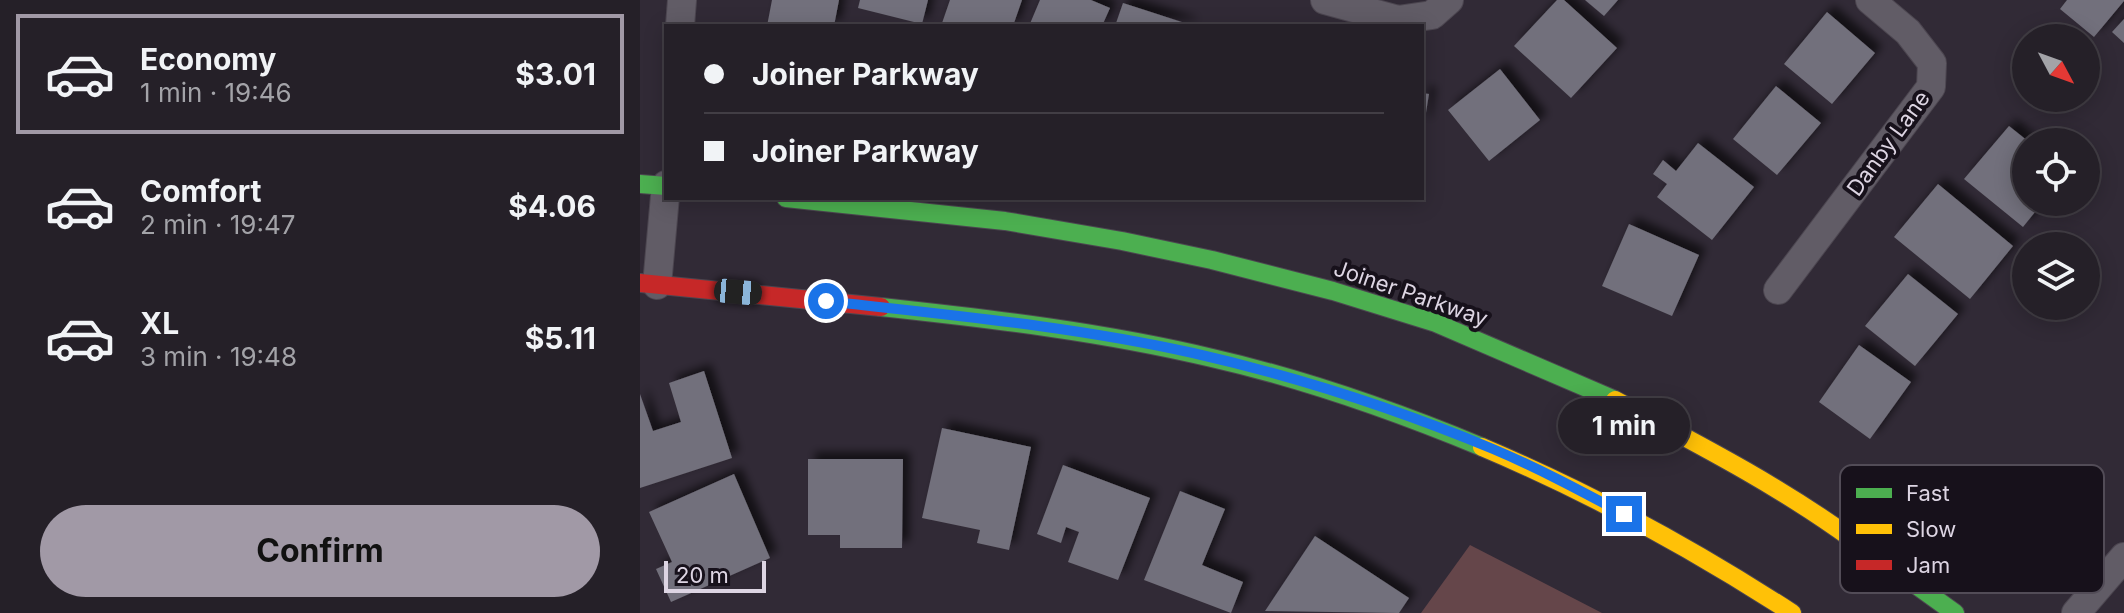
<!DOCTYPE html>
<meta charset="utf-8">
<style>
body{margin:0;font-family:Inter,sans-serif;background:#2d2830;color:#f1f3f6;height:100vh;display:flex;flex-direction:column;font-size:30px;white-space:nowrap}
*{box-sizing:border-box;margin:0}
p{font-size:26px;color:#a3a3a8}
.icon{flex:none;width:44px;height:44px;fill:none;stroke:currentColor;stroke-width:2;stroke-linecap:round;stroke-linejoin:round}
.map{position:relative;flex:1;overflow:hidden}
.sheet{display:flex;flex-direction:column;background:#252028;width:640px}
.sheet>*{flex:none}
.banner{position:absolute;left:24px;top:24px;width:760px;height:176px;border-radius:0px;box-shadow:0 4px 20px #0003,0 0 0 2px #423e45;display:grid;align-content:center;height:176px;padding:0 40px;background:#252028}
.needle{width:52px;rotate:131deg}
.fabs{position:absolute;left:1372px;top:24px;display:grid;gap:16px}
.fabs a{display:grid;place-items:center;width:88px;height:88px;border-radius:50%;background:#252028;box-shadow:0 4px 20px #0003,0 0 0 2px #423e45;font-size:40px}
.scale{position:absolute;left:24px;bottom:20px;width:102px;box-sizing:border-box;padding-left:8px;border:4px solid #ddd5e3;border-top:0;font-size:22px;line-height:28px;white-space:nowrap;color:#ddd5e3;-webkit-text-stroke:6px #17111b;paint-order:stroke}
.end{position:absolute;width:36px;height:36px;margin:-18px;border:10px solid #1a73e8;background:#fff;box-shadow:0 0 0 4px #fff}
.from{border-radius:50%}
.bubble{position:absolute;height:56px;border-radius:28px;background:#252028;box-shadow:0 4px 20px #0003,0 0 0 2px #423e45;font-size:26px;font-weight:700;line-height:56px;text-align:center}
.car{position:absolute;width:24px;height:48px;margin:-24px -12px;border-radius:10px;box-shadow:0 0 6px 2px #0007;background:linear-gradient(#222 24%,#8ab4d8 0 40%,#222 0 76%,#8ab4d8 0 86%,#222 0)}
.banner b{display:flex;align-items:center;gap:28px;height:76px;font-size:30px}
.banner b+b{border-top:2px solid #423e45}
.banner i{width:20px;height:20px;background:#f1f3f6}
ul{padding:14px 0 0;list-style:none}
li{display:flex;align-items:center;gap:24px;height:120px;margin:0 16px 12px;padding:0 24px;border:4px solid transparent;border-radius:0px}
li div{flex:1}
li b{display:block;font-size:30px}
li em{font-style:normal;font-weight:700}
li.current{border-color:#a199a6}
li>.icon{width:72px;height:72px;stroke-width:1.5}
.action{display:flex;gap:16px;margin-top:auto;padding:16px 40px}
.action a{flex:1;height:92px;border-radius:48px;background:#a199a6;color:#111;font-size:32px;font-weight:700;line-height:92px;text-align:center}
main{display:flex;flex:1;min-height:0}
.map>svg:first-child{display:block}
</style>
<main>
<section class="sheet">
<ul>
<li class="current"><svg class="icon" aria-label="car" viewBox="0 0 24 24"><path d="M5 17H2v-5l4-1 3-4h7l3 4 3 1v5h-3M9 17h6M6 11h13"/><circle cx="7" cy="17" r="2"/><circle cx="17" cy="17" r="2"/></svg><div><b>Economy</b><p>1 min · 19:46</p></div><em>$3.01</em></li>
<li><svg class="icon" aria-label="car" viewBox="0 0 24 24"><path d="M5 17H2v-5l4-1 3-4h7l3 4 3 1v5h-3M9 17h6M6 11h13"/><circle cx="7" cy="17" r="2"/><circle cx="17" cy="17" r="2"/></svg><div><b>Comfort</b><p>2 min · 19:47</p></div><em>$4.06</em></li>
<li><svg class="icon" aria-label="car" viewBox="0 0 24 24"><path d="M5 17H2v-5l4-1 3-4h7l3 4 3 1v5h-3M9 17h6M6 11h13"/><circle cx="7" cy="17" r="2"/><circle cx="17" cy="17" r="2"/></svg><div><b>XL</b><p>3 min · 19:48</p></div><em>$5.11</em></li>
</ul>
<div class="action"><a>Confirm</a></div>
</section>
<div class="map">
<svg width="1484" height="613" viewBox="0 0 1484 613">
<defs>
<filter id="shadow"><feDropShadow dx="7" dy="-7" stdDeviation="4" flood-color="#0009"/></filter>
</defs>
<rect width="100%" height="100%" fill="#312a36"/>
<path fill="#65464a" d="M830,545L962,613H781Z"/>
<path fill="#72707b" filter="url(#shadow)" d="M132,0H199L194,26H127Z
M220,0H288L282,24L218,8Z
M310,0H382L373,26H301Z
M400,0H451L470,8L462,26H389Z
M917,0H924L977,48L931,98L874,46Z
M945,0H978L964,16Z
M1427,0H1484V1L1454,37L1420,9Z
M483,3L551,25V26H475Z
M1187,12L1235,53L1192,104L1144,64Z
M1484,19V43L1472,32Z
M860,69L900,120L849,161L808,110Z
M1136,86L1181,123L1137,175L1093,139Z
M782,93L789,94L784,125H782Z
M1369,126L1389,142H1386V202H1403L1383,227L1324,179Z
M1058,143L1114,187L1072,240L1017,197L1027,184L1013,174L1023,160L1036,171Z
M1298,184L1373,246L1330,299L1254,237Z
M989,224L1059,255L1032,316L962,286Z
M1268,274L1318,314L1275,366L1225,326Z
M1219,345L1271,382L1230,439L1179,402Z
M64,371L92,458L0,488V394L13,431L41,422L29,383Z
M302,428L391,447L369,550L337,543L340,530L282,518Z
M168,459H263L262,548H200V535H168Z
M423,465L510,498L478,580L428,562L439,532L426,527L421,543L397,534Z
M94,474L130,558L31,602L16,569L32,562L9,512Z
M540,491L585,509L562,565L603,582L591,613L504,580Z
M675,536L769,598L759,613L625,611Z"/>
<g fill="none" stroke-linecap="round" stroke-linejoin="round">
<g stroke="#4c4650" stroke-width="30">
<path id="street" d="M685,0L758,20L792,15L809,0
M40,26L42,0
M17,285L26,185
M1138,290L1291,87L1292,63L1268,32L1230,0
M1436,613L1484,557"/>
</g>
<g stroke="#4c4650" stroke-width="20">
<path id="fast" d="M0,184L26,186
M146,198L365,221L482,241L572,260L693,291L796,323L975,400
M241,307C352,319 463,332 572,358C664,379 755,411 842,447
M1212,539L1315,613"/>
</g>
<g stroke="#4c4650" stroke-width="20">
<path id="slow" d="M975,400C1056,443 1138,485 1212,539
M842,447C951,493 1053,549 1152,613"/>
</g>
<g stroke="#4c4650" stroke-width="20">
<path id="jam" d="M0,283L241,307"/>
</g>
<use href="#street" stroke="#615c66" stroke-width="28"/>
<use href="#fast" stroke="#4caf50" stroke-width="18"/>
<use href="#slow" stroke="#ffc107" stroke-width="18"/>
<use href="#jam" stroke="#c62828" stroke-width="18"/>
</g>
<g fill="none" stroke-linecap="round" stroke-linejoin="round">
<path stroke="#1a73e8" stroke-width="10" d="M186,301C309,315 432,326 553,353C654,376 757,409 853,449C898,468 941,491 984,514"/>
</g>
<g text-anchor="middle" stroke-width="8" stroke-linejoin="round" paint-order="stroke">
<g font-size="22" fill="#ddd5e3" stroke="#17111b">
<text transform="translate(1248 143) rotate(-54)" y="8">Danby Lane</text>
<text transform="translate(771 293) rotate(19)" y="8">Joiner Parkway</text>
</g>
</g>
<rect x="1200" y="465" width="264" height="128" rx="12" fill="#17111b" stroke="#524c57" stroke-width="2"/>
<rect x="1216" y="488" width="36" height="10" fill="#4caf50"/>
<rect x="1216" y="524" width="36" height="10" fill="#ffc107"/>
<rect x="1216" y="560" width="36" height="10" fill="#c62828"/>
<g font-size="22" fill="#ddd5e3">
<text x="1266" y="501">Fast</text>
<text x="1266" y="537">Slow</text>
<text x="1266" y="573">Jam</text>
</g>
</svg>
<div class="fabs">
<a><svg class="needle" viewBox="-14 -14 28 28"><path d="M0-13l5 13h-10z" fill="#e53935"/><path d="M0 13l5-13h-10z" fill="#a3a3a8"/></svg></a>
<a><svg class="icon" aria-label="locate" viewBox="0 0 24 24"><circle cx="12" cy="12" r="6"/><path d="M12 2v4M12 18v4M2 12h4M18 12h4"/></svg></a>
<a><svg class="icon" aria-label="layers" viewBox="0 0 24 24"><path d="M12 4l9 5-9 5-9-5zM3 14l9 5 9-5"/></svg></a>
</div>
<div class="scale">20 m</div>
<i class="end from" style="left:186px;top:301px"></i>
<i class="end" style="left:984px;top:514px"></i>
<div class="bubble" style="left:918px;top:398px;width:132px">1 min</div>
<i class="car" style="left:98px;top:292px;rotate:95deg"></i>
<div class="banner">
<b><i class="from"></i>Joiner Parkway</b>
<b><i></i>Joiner Parkway</b>
</div>
</div>
</main>
